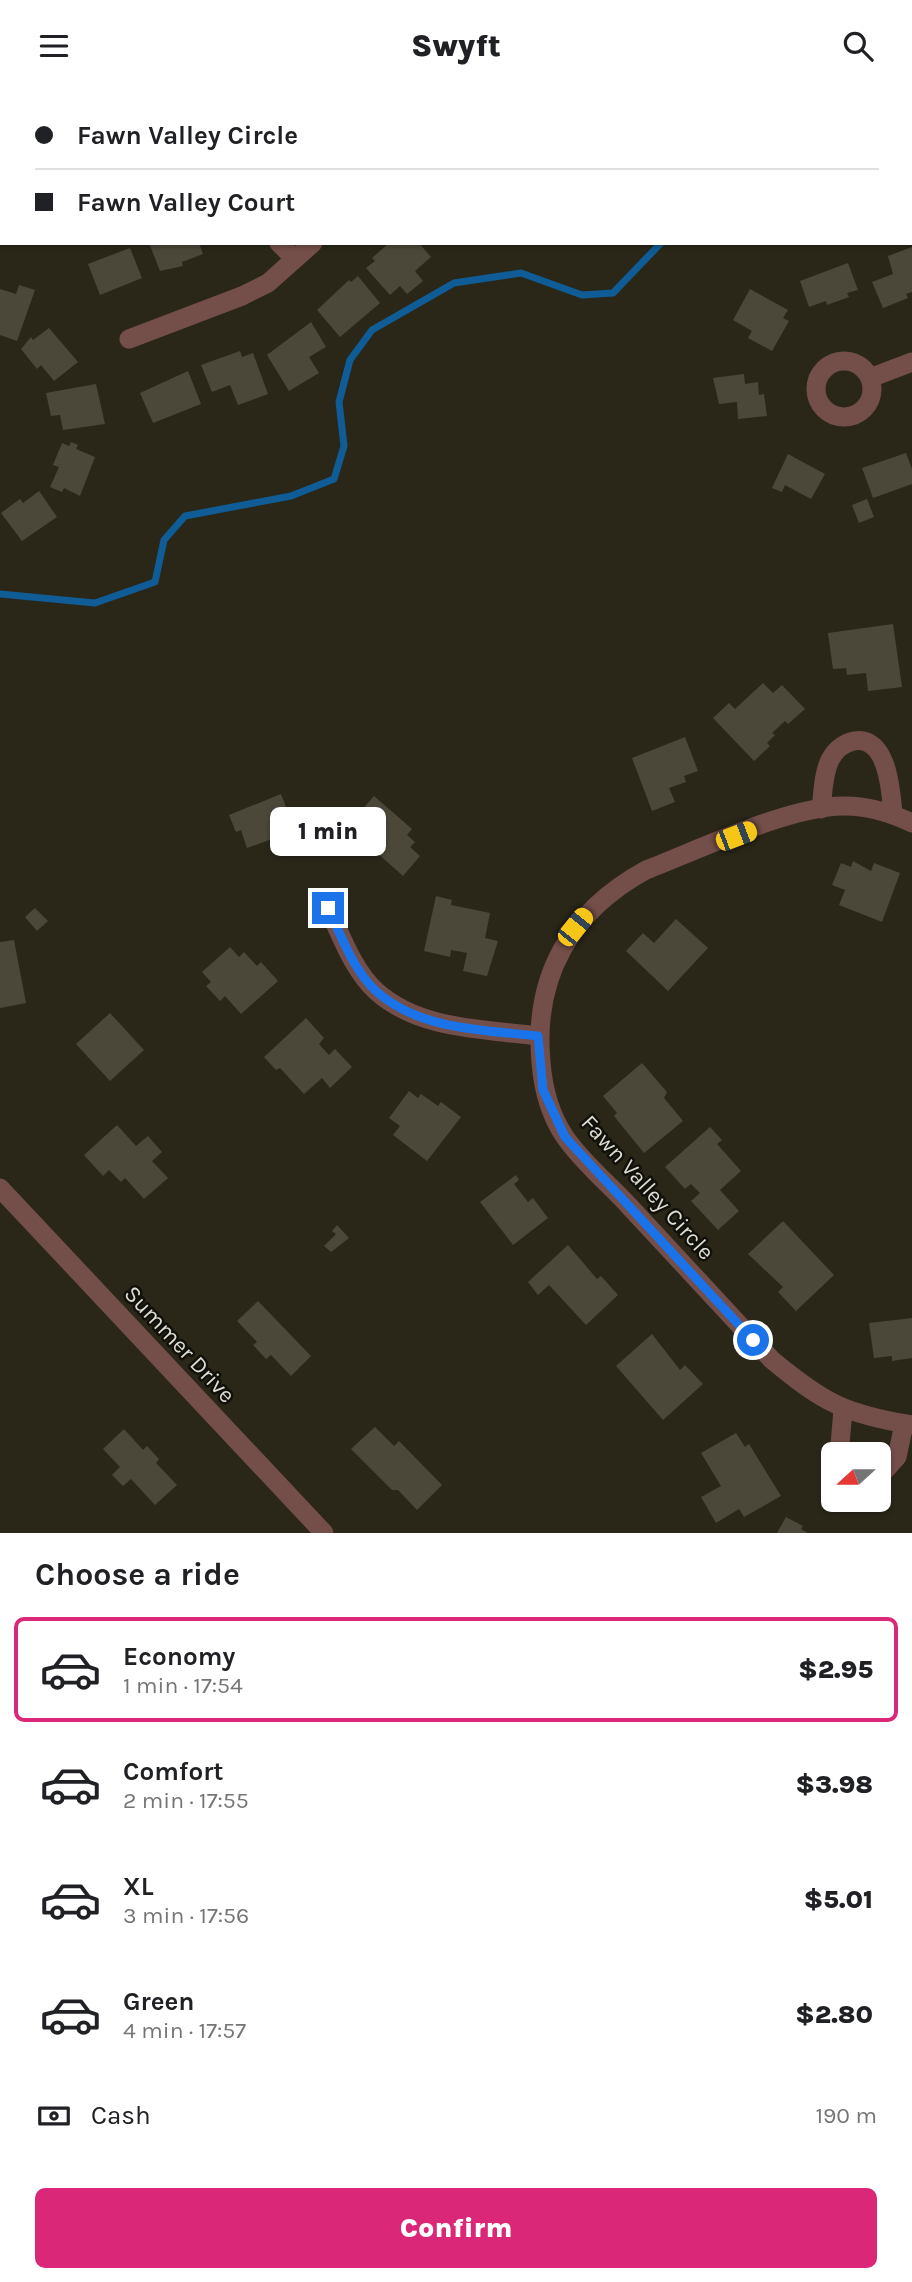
<!DOCTYPE html>
<meta charset="utf-8">
<style>
body{margin:0;font-family:Karla,sans-serif;background:#f6f6f6;color:#202124;height:100vh;display:flex;flex-direction:column;font-size:26px;white-space:nowrap}
*{box-sizing:border-box;margin:0}
p{font-size:23px;color:#757577}
.icon{flex:none;width:38px;height:38px;fill:none;stroke:currentColor;stroke-width:2;stroke-linecap:round;stroke-linejoin:round}
.map{position:relative;height:1442px;overflow:hidden}
.drawer{display:flex;flex-direction:column;background:#fff;flex:1}
.drawer>*{flex:none}
.hud{position:absolute;left:0px;top:0px;width:914px;height:154px;box-shadow:0 2px 5px #0004;display:grid;align-content:center;height:154px;padding:0 35px;background:#fff}
.needle{width:46px;rotate:249deg}
.controls{position:absolute;left:821px;top:1351px;display:grid;gap:14px}
.controls a{display:grid;place-items:center;width:70px;height:70px;border-radius:10px;background:#fff;box-shadow:0 2px 5px #0004;font-size:35px}
.end{position:absolute;width:32px;height:32px;margin:-16px;border:9px solid #1a73e8;background:#fff;box-shadow:0 0 0 4px #fff}
.from{border-radius:50%}
.bubble{position:absolute;height:49px;border-radius:10px;background:#fff;box-shadow:0 2px 5px #0004;font-size:23px;font-weight:800;line-height:49px;text-align:center}
.car{position:absolute;width:21px;height:42px;margin:-21px -10px;border-radius:9px;box-shadow:0 0 5px 2px #0007;background:linear-gradient(#f5c518 24%,#345 0 40%,#f5c518 0 76%,#345 0 86%,#f5c518 0)}
.hud b{display:flex;align-items:center;gap:24px;height:66px;font-size:26px}
.hud b+b{border-top:2px solid #e0e0e0}
.hud i{width:18px;height:18px;background:#202124}
ul{padding:0;list-style:none}
li{display:flex;align-items:center;gap:21px;height:105px;margin:0 14px 10px;padding:0 21px;border:4px solid transparent;border-radius:10px}
li div{flex:1}
li b{display:block;font-size:26px}
li em{font-style:normal;font-weight:800}
li.active{border-color:#db2777}
li>.icon{width:63px;height:63px;stroke-width:1.5}
h2{padding:0 35px;font-size:32px;line-height:84px}
.pay{display:flex;align-items:center;gap:18px;height:77px;padding:0 35px;font-size:26px}
.pay p{margin-inline-start:auto}
.primary-button{display:flex;gap:14px;margin-top:auto;padding:14px 35px}
.primary-button a{flex:1;height:80px;border-radius:10px;background:#db2777;color:#fff;font-size:28px;font-weight:800;line-height:80px;text-align:center}
header{display:flex;justify-content:space-between;align-items:center;height:91px;padding:0 35px;background:#fff;font-size:32px;font-weight:800}
.map>svg:first-child{display:block}
</style>
<header><svg class="icon" aria-label="menu" viewBox="0 0 24 24"><path d="M4 6h16M4 12h16M4 18h16"/></svg>Swyft<svg class="icon" aria-label="search" viewBox="0 0 24 24"><circle cx="10" cy="10" r="6"/><path d="M15 15l6 6"/></svg></header>
<div class="map">
<svg width="912" height="1442" viewBox="0 0 912 1442">
<rect width="100%" height="100%" fill="#2a2719"/>
<g fill="none" stroke-linecap="round" stroke-linejoin="round">
<path stroke="#0f5c96" stroke-width="7" d="M0,503L95,512L155,491L164,449L185,425L291,405L334,388L344,355L339,311L350,269L372,239L454,192L521,182L582,204L613,202L661,152"/>
</g>
<path fill="#4b4839" d="M149,152H199L203,163L182,171L183,175L160,180Z
M389,152H419L431,166L415,180L423,190L407,203L400,195L390,204L366,177L375,170L372,167Z
M912,156V201L906,203L908,207L883,217L872,191L893,183L888,165Z
M130,157L142,187L100,204L88,173Z
M848,172L858,199L847,202L849,206L827,214L826,210L809,216L800,190Z
M358,185L380,212L340,246L317,219L349,189L351,191Z
M19,194L35,199L17,250L0,244V198L16,203Z
M750,198L788,219L783,227L789,230L772,260L748,247L752,240L733,229Z
M311,231L326,256L309,266L319,282L289,300L267,264Z
M49,237L78,271L54,290L41,274L37,278L21,258L31,246L33,249Z
M240,260L242,266L253,262L268,303L238,314L230,294L212,301L201,274Z
M188,280L201,313L153,332L140,302Z
M744,283L745,293L758,291L759,304L764,303L767,325L738,328L737,311L719,313L713,287Z
M96,293L105,333L63,339L60,324L51,325L46,302Z
M71,351L78,354L76,358L95,366L80,405L64,397L62,401L50,396L59,376L53,374L62,352L69,355Z
M906,362L912,378V393L873,407L862,377Z
M788,363L825,383L811,408L785,394L782,401L772,397Z
M39,400L57,426L22,450L1,422L20,408L23,412Z
M867,408L874,426L859,432L852,414Z
M893,533L902,596L868,600L866,582L847,584L846,577L833,578L828,542Z
M763,592L773,602L782,594L805,618L788,633L785,630L772,642L775,644L767,652L770,655L754,670L713,627L729,612L735,618Z
M685,646L698,680L684,685L686,691L669,697L675,711L652,720L632,667Z
M281,703L293,734L270,743L272,748L247,757L241,739L236,741L229,724Z
M374,705L412,738L407,744L415,751L410,756L420,765L403,785L375,760L380,754L371,747L367,751L358,744L363,738L353,729Z
M853,770L871,780L874,772L900,782L882,831L839,814L845,799L832,794L841,772L851,776Z
M436,805L452,809L451,814L490,822L485,847L498,850L487,885L463,880L467,862L451,859L450,866L424,860Z
M35,817L48,830L37,840L25,826Z
M676,828L708,857L668,900L626,860L643,842L654,852Z
M14,849L26,912L0,917V851Z
M230,856L239,866L244,861L257,875L261,871L278,890L241,923L225,905L220,910L206,895L211,891L202,881Z
M110,922L144,959L110,990L76,953Z
M306,927L324,947L319,953L329,964L335,958L352,976L330,997L322,987L304,1003L280,977L276,979L264,966Z
M642,972L667,1001L664,1007L683,1030L644,1062L614,1025L617,1022L603,1005Z
M409,1000L418,1007L421,1003L438,1015L441,1011L461,1026L427,1070L393,1044L400,1035L389,1027Z
M117,1034L136,1055L148,1045L162,1061L152,1070L168,1087L144,1108L125,1087L121,1091L109,1079L103,1085L84,1064Z
M710,1036L722,1049L717,1053L741,1080L720,1099L739,1120L718,1139L691,1110L700,1102L691,1093L685,1098L665,1076Z
M516,1084L519,1089L514,1093L528,1111L533,1107L548,1127L513,1154L480,1111Z
M783,1130L834,1184L796,1220L778,1201L783,1196L748,1163Z
M337,1134L349,1147L331,1161L324,1155L336,1143L332,1140Z
M568,1154L597,1188L601,1185L618,1204L586,1234L549,1194L538,1204L528,1191Z
M258,1210L311,1265L291,1285L271,1264L266,1268L253,1254L257,1251L237,1230Z
M912,1227V1267L892,1270V1265L874,1267L869,1232Z
M652,1243L680,1279L685,1274L703,1293L663,1329L616,1275Z
M375,1336L394,1355L399,1350L442,1394L417,1419L398,1399H392L351,1358Z
M124,1338L143,1359L147,1355L159,1368L156,1372L177,1394L155,1414L131,1388L123,1395L112,1384L120,1376L103,1358Z
M736,1342L745,1356L749,1353L781,1405L744,1426L739,1418L716,1432L701,1406L721,1395L701,1362Z
M786,1426L803,1435L801,1438L808,1442H777Z"/>
<g fill="none" stroke-linecap="round" stroke-linejoin="round">
<path stroke="#744e49" stroke-width="19" d="M166,0L167,2
M499,2L501,0
M279,152L295,168
M129,248L242,205L268,192L313,152
M816 298a28 28 0 1 1 56 0a28 28 0 1 1-56 0Z
M870,287L912,271
M821,718C823,703 823,683 830,669C835,659 844,652 854,650C888,644 891,701 893,723
M912,732C891,722 869,715 845,715C792,714 698,759 646,779C571,820 533,885 541,971C543,997 550,1024 565,1046C582,1071 610,1094 630,1116C677,1167 725,1218 772,1269C824,1312 845,1323 912,1334
M328,817C341,844 353,879 376,900C419,939 484,938 538,945
M0,1097L324,1442
M843,1363L840,1354L843,1318
M878,1387L897,1366L904,1333"/>
</g>
<g fill="none" stroke-linecap="round" stroke-linejoin="round">
<path stroke="#1a73e8" stroke-width="9" d="M328,817C341,844 353,879 376,900C419,939 484,939 538,945L543,999L565,1046L753,1249"/>
</g>
<g text-anchor="middle" stroke-width="5" stroke-linejoin="round" paint-order="stroke">
<g font-size="23" fill="#deddd4" stroke="#11100a">
<text transform="translate(648 1096) rotate(48)" y="8">Fawn Valley Circle</text>
<text transform="translate(180 1253) rotate(47)" y="8">Summer Drive</text>
</g>
</g>
</svg>
<div class="controls">
<a><svg class="needle" viewBox="-14 -14 28 28"><path d="M0-13l5 13h-10z" fill="#e53935"/><path d="M0 13l5-13h-10z" fill="#757577"/></svg></a>
</div>
<i class="end from" style="left:753px;top:1249px"></i>
<i class="end" style="left:328px;top:817px"></i>
<div class="bubble" style="left:270px;top:716px;width:116px">1 min</div>
<i class="car" style="left:736px;top:745px;rotate:69deg"></i>
<i class="car" style="left:575px;top:836px;rotate:39deg"></i>
<div class="hud">
<b><i class="from"></i>Fawn Valley Circle</b>
<b><i></i>Fawn Valley Court</b>
</div>
</div>
<section class="drawer">
<h2>Choose a ride</h2>
<ul>
<li class="active"><svg class="icon" aria-label="car" viewBox="0 0 24 24"><path d="M5 17H2v-5l4-1 3-4h7l3 4 3 1v5h-3M9 17h6M6 11h13"/><circle cx="7" cy="17" r="2"/><circle cx="17" cy="17" r="2"/></svg><div><b>Economy</b><p>1 min · 17:54</p></div><em>$2.95</em></li>
<li><svg class="icon" aria-label="car" viewBox="0 0 24 24"><path d="M5 17H2v-5l4-1 3-4h7l3 4 3 1v5h-3M9 17h6M6 11h13"/><circle cx="7" cy="17" r="2"/><circle cx="17" cy="17" r="2"/></svg><div><b>Comfort</b><p>2 min · 17:55</p></div><em>$3.98</em></li>
<li><svg class="icon" aria-label="car" viewBox="0 0 24 24"><path d="M5 17H2v-5l4-1 3-4h7l3 4 3 1v5h-3M9 17h6M6 11h13"/><circle cx="7" cy="17" r="2"/><circle cx="17" cy="17" r="2"/></svg><div><b>XL</b><p>3 min · 17:56</p></div><em>$5.01</em></li>
<li><svg class="icon" aria-label="car" viewBox="0 0 24 24"><path d="M5 17H2v-5l4-1 3-4h7l3 4 3 1v5h-3M9 17h6M6 11h13"/><circle cx="7" cy="17" r="2"/><circle cx="17" cy="17" r="2"/></svg><div><b>Green</b><p>4 min · 17:57</p></div><em>$2.80</em></li>
</ul>
<div class="pay"><svg class="icon" aria-label="cash" viewBox="0 0 24 24"><path d="M3 7h18v10H3z"/><circle cx="12" cy="12" r="2"/></svg>Cash<p>190 m</p></div>
<div class="primary-button"><a>Confirm</a></div>
</section>
